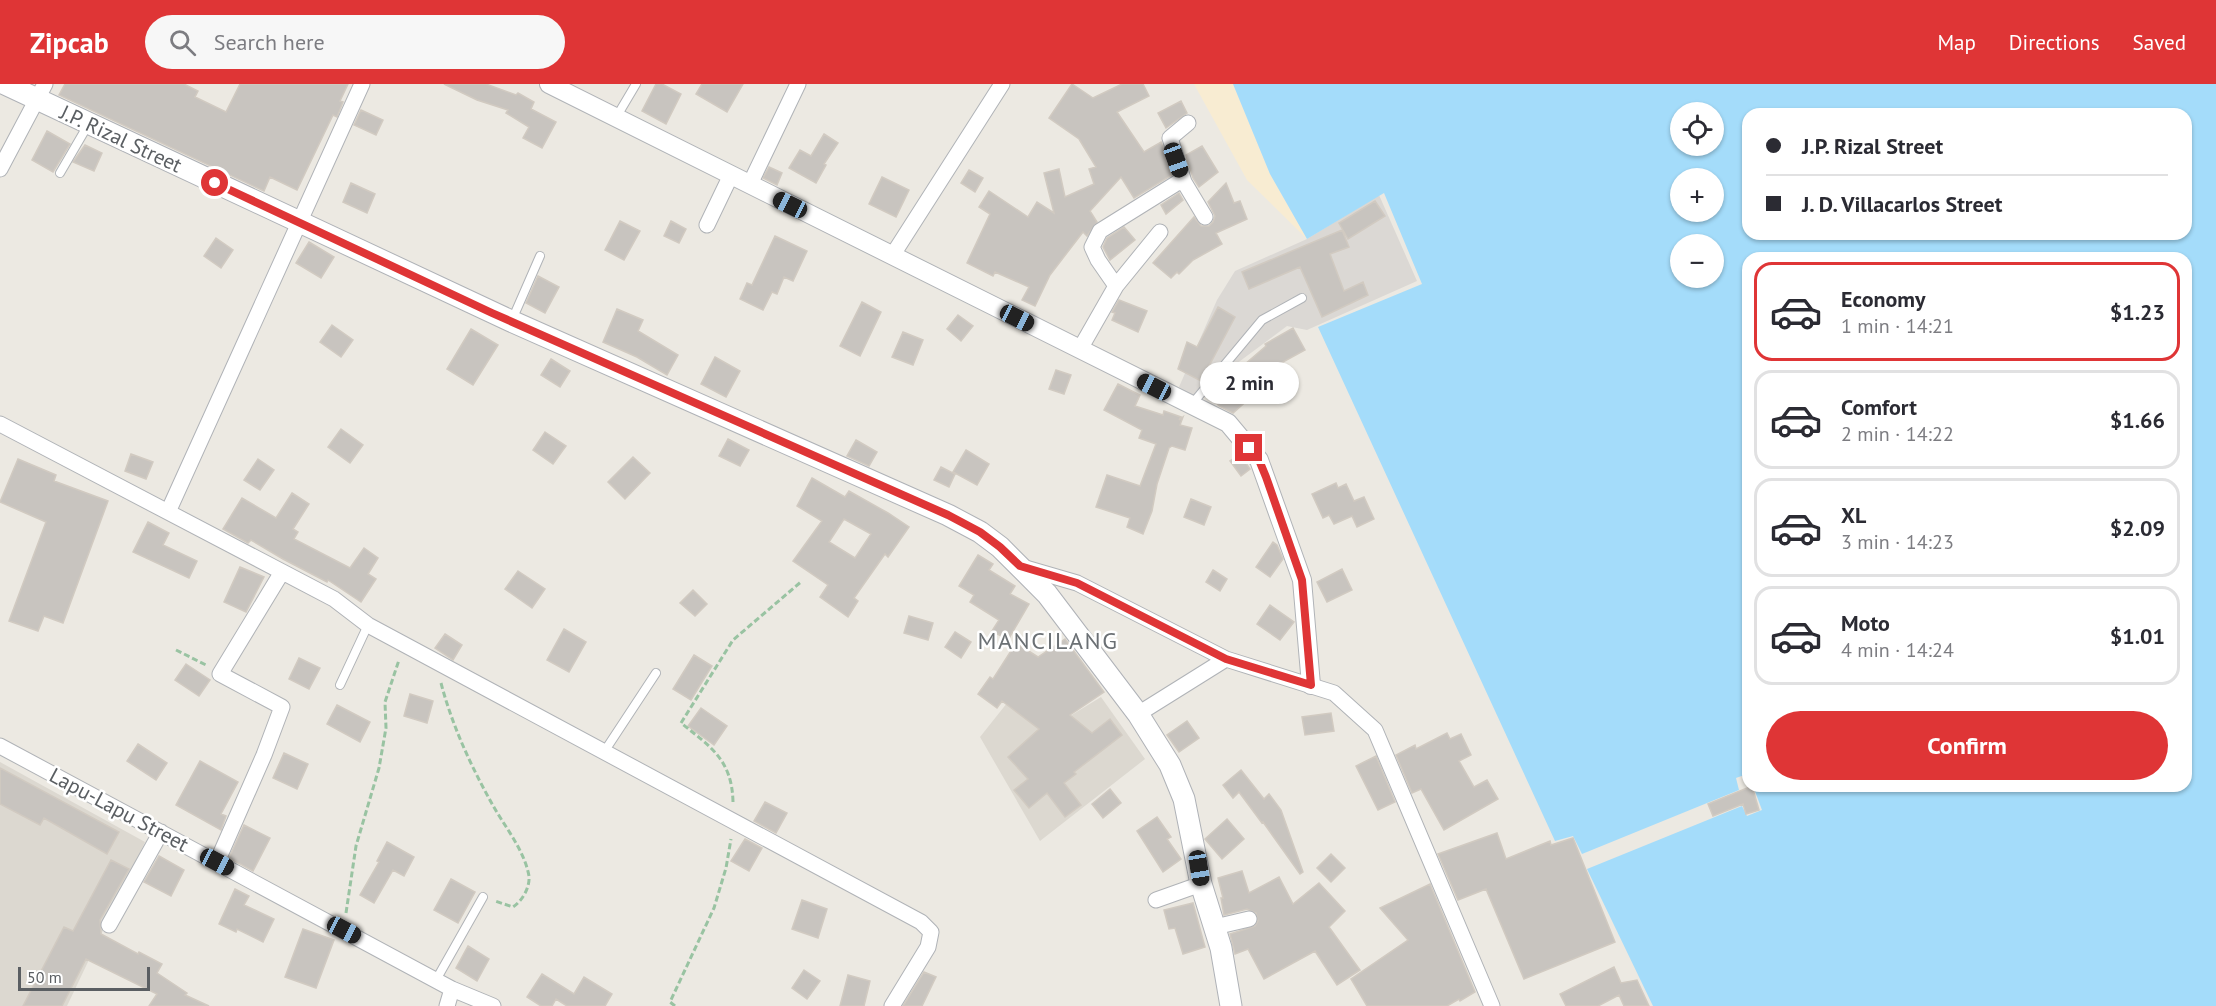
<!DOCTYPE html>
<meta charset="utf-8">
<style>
body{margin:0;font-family:"PT Sans",sans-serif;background:#f7f7f7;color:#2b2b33;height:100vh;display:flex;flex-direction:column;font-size:22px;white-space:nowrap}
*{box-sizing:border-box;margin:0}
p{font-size:20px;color:#7c7c81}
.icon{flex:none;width:33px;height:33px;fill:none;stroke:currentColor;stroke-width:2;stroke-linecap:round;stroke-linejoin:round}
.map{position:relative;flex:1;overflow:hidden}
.details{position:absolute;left:1742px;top:168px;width:450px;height:540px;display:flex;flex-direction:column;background:#fff;border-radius:18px;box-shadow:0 2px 4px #0004}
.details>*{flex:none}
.banner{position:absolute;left:1742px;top:24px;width:450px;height:132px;border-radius:18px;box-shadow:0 2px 4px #0004;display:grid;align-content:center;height:132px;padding:0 24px;background:#fff}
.buttons{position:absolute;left:1670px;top:18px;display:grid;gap:12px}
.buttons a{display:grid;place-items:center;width:54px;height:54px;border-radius:50%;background:#fff;box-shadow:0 2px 4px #0004;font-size:30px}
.scale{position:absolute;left:18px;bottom:15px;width:132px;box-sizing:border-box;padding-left:6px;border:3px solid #5a5e62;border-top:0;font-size:16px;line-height:21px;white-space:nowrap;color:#5a5e62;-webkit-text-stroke:4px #fff;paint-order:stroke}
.end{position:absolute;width:27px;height:27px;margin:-14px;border:8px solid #df3536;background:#fff;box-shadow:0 0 0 3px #fff}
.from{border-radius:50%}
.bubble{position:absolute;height:42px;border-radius:21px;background:#fff;box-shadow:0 2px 4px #0004;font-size:20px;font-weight:800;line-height:42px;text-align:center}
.car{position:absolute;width:18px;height:36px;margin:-18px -9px;border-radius:8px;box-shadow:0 0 4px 2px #0007;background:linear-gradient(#222 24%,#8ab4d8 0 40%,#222 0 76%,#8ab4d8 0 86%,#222 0)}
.banner b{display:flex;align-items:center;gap:21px;height:57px;font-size:22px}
.banner b+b{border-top:2px solid #e1e1e2}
.banner i{width:15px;height:15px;background:#2b2b33}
ul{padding:10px 0 0;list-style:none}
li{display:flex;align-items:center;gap:18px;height:99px;margin:0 12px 9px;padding:0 12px;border:3px solid #e1e1e2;border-radius:18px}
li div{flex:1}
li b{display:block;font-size:22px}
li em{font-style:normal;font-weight:800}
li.selected{border-color:#df3536}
li>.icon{width:54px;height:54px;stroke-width:1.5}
.button{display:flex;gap:12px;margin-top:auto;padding:12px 24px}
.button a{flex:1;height:69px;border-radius:36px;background:#df3536;color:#fff;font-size:24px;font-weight:800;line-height:69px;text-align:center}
header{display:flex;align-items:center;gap:36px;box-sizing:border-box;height:84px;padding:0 30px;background:#df3536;color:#fff}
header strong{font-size:28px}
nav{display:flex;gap:33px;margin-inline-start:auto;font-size:21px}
.search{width:420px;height:54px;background:#f7f7f7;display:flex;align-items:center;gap:15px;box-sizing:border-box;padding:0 21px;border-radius:33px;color:#7c7c81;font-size:22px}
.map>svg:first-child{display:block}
</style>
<header>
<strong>Zipcab</strong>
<div class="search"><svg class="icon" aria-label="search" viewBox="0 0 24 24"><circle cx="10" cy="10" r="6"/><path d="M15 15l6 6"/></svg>Search here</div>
<nav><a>Map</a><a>Directions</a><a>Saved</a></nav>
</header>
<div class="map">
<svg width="2216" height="922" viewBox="0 0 2216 922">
<rect width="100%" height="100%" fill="#ece9e2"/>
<path fill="#dbd8d4" d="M1379,111L1417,197L1307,246L1287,242L1193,312L1179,303L1217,216L1235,187L1307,155Z"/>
<path fill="#dcd8d0" d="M1035,584L1070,632L1101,613L1145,675L1040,757L980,653Z
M0,678L145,758L67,922H0Z"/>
<path fill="#f8ecd2" d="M1194,0H1233L1270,90L1307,155L1247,96Z"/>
<path fill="#a4dcfa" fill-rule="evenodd" d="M1233,0H2216V922H1653L1587,785L1742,722L1747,732L1762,726L1753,702H2186V174H1748L1747,690L1736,694L1739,706L1582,770L1573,752L1555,757L1318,243L1422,200L1384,109L1307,155L1270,90ZM1680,28H1713V62H1680ZM1748,30H2186V150H1748ZM1680,94H1713V128H1680ZM1680,160H1713V194H1680Z"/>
<path fill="#c8c4bf" stroke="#d1cac1" stroke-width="1.5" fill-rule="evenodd" d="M65,0H184L198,7L195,13L226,28L240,0H348L340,17L343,18L337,33L333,31L297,106L270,93L264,107L59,11Z
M444,0H486L516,11L518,9L534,18L531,25L556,38L542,64L523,54L529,43L506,29L508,26L477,16Z
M656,0H662L681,10L666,40L642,27Z
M702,0H743L727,28L696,10Z
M1072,0L1093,14L1122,0H1143L1149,12L1117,28L1144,68L1161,58L1172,91L1134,114L1121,93L1090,127L1097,138L1087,152L1083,148L1050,191L1035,222L1022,216L1029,203L995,188L993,192L967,179L990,130L979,123L989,107L1028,133L1037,118L1054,129L1044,89L1059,85L1065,113L1094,100L1089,85L1096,83L1079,55L1049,34Z
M1181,17L1187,29L1166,44L1158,29Z
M361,26L383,36L376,51L354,41Z
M47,47L70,60L53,88L32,76Z
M824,50L838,59L824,80L826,81L816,99L789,84L800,66L811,72Z
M85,61L102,69L94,87L73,78Z
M1202,62L1218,88L1199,103L1193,94L1186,71Z
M769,83L782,89L777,101L763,94Z
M969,86L983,94L975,108L961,99Z
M882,93L909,106L896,133L869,120Z
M351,99L375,110L367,129L343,118Z
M1226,99L1234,119L1240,117L1247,135L1216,149L1222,160L1193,176L1179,190L1177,188L1171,194L1153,179L1194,133L1201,142H1209L1213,138L1215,132L1208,118Z
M1179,109L1183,116L1166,130L1161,121Z
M1375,117L1385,132L1348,155L1339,139Z
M620,137L640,147L624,176L605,166Z
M671,137L686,145L679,159L664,152Z
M1124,143L1135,156L1110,176L1103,163L1107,154Z
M1342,146L1349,163L1330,170L1344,207L1363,198L1368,211L1322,233L1300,183L1249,205L1242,188Z
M775,152L807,167L793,197L784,193L777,210L772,208L763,226L740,215L747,199L752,201Z
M216,154L233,166L221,184L204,172Z
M309,158L334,173L321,194L296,179Z
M538,192L559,203L545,229L526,219Z
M1119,216L1147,227L1138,248L1112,236L1115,229L1112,228Z
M862,218L881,228L860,272L840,262Z
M1218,223L1235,233L1201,297L1178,285L1187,258L1197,263Z
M617,225L643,236L638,247L678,271L667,291L637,273L603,258Z
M958,231L973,242L961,257L947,245Z
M332,241L353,256L341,273L320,258Z
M1293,244L1305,266L1261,290L1268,298L1233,329L1219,322L1209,311L1266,262L1265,260Z
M471,245L498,261L473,301L447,285Z
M903,248L923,256L913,281L892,273Z
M715,273L740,287L726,313L701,300Z
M551,275L570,287L560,303L541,291Z
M1056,286L1071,291L1064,310L1049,305Z
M1118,300L1140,311L1135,322L1163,331L1164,327L1181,333L1179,336L1183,333L1180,341L1192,344L1185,366L1172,362L1169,364L1157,400L1152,427L1143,450L1127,443L1130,434L1096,423L1107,391L1140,402L1156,360L1139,354L1142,346L1104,326Z
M341,345L363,361L350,379L328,363Z
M545,348L566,362L553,380L533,366Z
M728,355L749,366L740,382L719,372Z
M856,356L877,368L869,382L847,372Z
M966,366L989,380L977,401L953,388Z
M131,370L153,378L146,395L125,387Z
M1240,370L1250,385L1241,392L1230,377Z
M633,373L650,389L625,415L608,398Z
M18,375L56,391L54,397L108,417L63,539L44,532L38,547L9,537L46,438L0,418Z
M258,375L274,386L260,406L244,396Z
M941,383L955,390L949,403L934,396Z
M812,394L845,413L849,407L888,429L909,443L888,473L885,470L854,514L858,517L848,533L820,513L828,501L793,477L822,437L797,422ZM844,435L871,450L855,474L829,458Z
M1336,399L1338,404L1346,400L1354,417L1364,413L1374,435L1357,443L1352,432L1334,440L1329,431L1323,434L1312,410Z
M292,409L309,420L293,445L298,448L294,455L350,484L364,464L378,474L368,490L376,495L361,518L328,496L327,498L283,475L251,456L248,459L223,445L242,414L276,434Z
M1191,415L1211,423L1204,441L1184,433Z
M148,438L169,449L163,461L197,477L189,494L133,468Z
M1273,458L1277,461L1283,475L1270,493L1256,483Z
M978,471L993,480L989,486L1015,502L1010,510L1029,520L1008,556L992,547L999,536L970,518L974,511L959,502Z
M240,483L264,493L246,528L224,518Z
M1342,485L1352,506L1327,518L1317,498Z
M1213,486L1227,495L1220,507L1206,498Z
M518,487L545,505L532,524L505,505Z
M693,506L707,520L695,532L680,519Z
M1270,521L1294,538L1280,556L1257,540Z
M909,532L933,539L928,556L904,549Z
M564,545L586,558L569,588L547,576Z
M955,548L971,558L961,574L945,563Z
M445,550L462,561L453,576L435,564Z
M1065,555L1104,608L1070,631L1092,649L1110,635L1122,651L1074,688L1076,690L1064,699L1081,721L1065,733L1047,709L1029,724L1014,706L1028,695L1008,673L1039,645L1002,617L997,624L978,610L990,593L993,595L1016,559L1038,573Z
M694,571L712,582L691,616L673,605Z
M299,574L320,584L309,605L289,595Z
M186,580L210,596L199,612L175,596Z
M410,610L433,617L427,639L404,632Z
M337,621L370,638L360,658L327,640Z
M701,624L727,642L714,661L688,642Z
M1331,629L1334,647L1305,651L1302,633Z
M1187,637L1199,654L1179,668L1167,651Z
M1447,649L1450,655L1461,650L1471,671L1459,677L1474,703L1487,696L1498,715L1444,746L1421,705L1412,709L1396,671L1415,661L1416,665Z
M138,660L167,679L156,696L127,677Z
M284,669L308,680L297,705L273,694Z
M1376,672L1395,718L1378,726L1356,682Z
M200,677L238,698L221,730L226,732L221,746L176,721Z
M0,684L119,748L107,770L44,734L40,741L0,720Z
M1241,686L1264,715L1269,710L1281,726L1303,788L1300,790L1263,738L1262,739L1239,708L1233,714L1223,701Z
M1752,702L1759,726L1746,730L1743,720L1713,732L1708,720Z
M1110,705L1121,719L1103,734L1092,720Z
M765,718L787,729L776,749L754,737Z
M1157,733L1171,753L1167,755L1181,775L1163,788L1137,747Z
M1227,735L1244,755L1222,775L1205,755Z
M244,741L270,754L253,787L229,774Z
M1497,749L1506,775L1550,757L1551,761L1573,754L1615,858L1524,895L1486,805L1458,816L1438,770Z
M745,755L762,764L749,787L731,777Z
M387,758L414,773L404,792L393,786L374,819L360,811L379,778L377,777Z
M1331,770L1345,784L1331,798L1317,784Z
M159,772L184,786L171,812L144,798Z
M111,776L129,785L100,836L101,850L138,870L139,868L162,880L157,889L187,909L185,911L209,922H149L157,910L86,875L62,922H23L64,843L73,847Z
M1242,787L1249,809L1279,793L1293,820L1319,799L1345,827L1329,843L1360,886L1337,901L1315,867L1264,895L1248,865L1235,870L1230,850L1255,842L1258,837L1256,829L1247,825L1224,831L1221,814H1223L1218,794Z
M451,795L475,808L458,839L434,826Z
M1430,800L1475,908L1460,917L1459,915L1447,922H1367L1351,895L1408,856L1380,824Z
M235,805L249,812L244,821L274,835L263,858L237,845L236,848L219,840Z
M802,816L827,825L818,854L792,845Z
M1193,819L1205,863L1183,870L1175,844L1169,845L1164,826Z
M303,845L334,856L316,904L285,893Z
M468,862L489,875L477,897L456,884Z
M1614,883L1621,899L1637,896L1649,922H1624L1619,911L1598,922H1566L1560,910Z
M804,886L820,897L807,915L792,904Z
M924,888L936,893L922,922H903Z
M542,890L574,910L584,893L612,910L605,922H567L556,915L552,922H541L527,913Z
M848,891L870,897L864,922H840Z"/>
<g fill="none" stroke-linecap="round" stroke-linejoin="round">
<g stroke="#b0b3b7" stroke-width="10">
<path id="service" d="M617,32L636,0
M60,89L88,41
M512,236L540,172
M1192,320L1262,236L1302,214
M340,601L368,541
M604,668L656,589
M436,896L483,813"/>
</g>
<g stroke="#b0b3b7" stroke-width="17">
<path id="minor" d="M0,85L45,0
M1184,98L1170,54L1188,39
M750,100L798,0
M707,141L731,91
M892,172L1002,0
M1116,202L1098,176L1092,163L1100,147L1177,99L1184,98L1205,133
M1080,265L1116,202L1160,148
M0,340L334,515L368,541L921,838L931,848L928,863L892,922
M168,428L362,0
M1022,483L1077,499L1226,575L1334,609L1375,646L1492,922
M1138,630L1226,575
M0,662L452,905L493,922
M217,778L264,671L282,623L220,590L282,488
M1156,816L1201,800
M109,841L161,748
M1215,843L1249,835
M447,922L452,905"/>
</g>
<g stroke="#b0b3b7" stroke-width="20">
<path id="tertiary" d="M549,0L1228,339L1259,376L1302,496L1311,601"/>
</g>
<g stroke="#afb2b7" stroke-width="23">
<path id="secondary" d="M5,0L511,237L948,431L980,448L1000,463L1047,510L1138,630L1170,681L1184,715L1201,800L1221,864L1231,922"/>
</g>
<path stroke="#99c3a2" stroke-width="3" stroke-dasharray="6 3" stroke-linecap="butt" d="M176,566L206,581
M441,599C452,641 470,680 491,718C504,742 524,765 529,792C530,804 522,817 513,823L495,817
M733,718C732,676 711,663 681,639L733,556L802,497
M346,829L356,762L379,684L386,644L385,618L399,576
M675,922L670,918L714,824L726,784L731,755"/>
<use href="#service" stroke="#fff" stroke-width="8"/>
<use href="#minor" stroke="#fff" stroke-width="15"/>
<use href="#tertiary" stroke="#fff" stroke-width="18"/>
<use href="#secondary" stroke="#fff" stroke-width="21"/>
</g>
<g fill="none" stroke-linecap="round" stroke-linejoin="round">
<path stroke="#df3536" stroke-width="8" d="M215,99L492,229L948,431L980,448L1000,463L1020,482L1077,499L1226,575L1311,601L1302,496L1266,393L1259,376L1249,364"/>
</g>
<g text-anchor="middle" stroke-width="5" stroke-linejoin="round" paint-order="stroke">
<g font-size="21" fill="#5a5e62" stroke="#fff">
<text transform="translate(121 55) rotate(25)" y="7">J.P. Rizal Street</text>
<text transform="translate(119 726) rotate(28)" y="7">Lapu-Lapu Street</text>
</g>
<g font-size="24" letter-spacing="1.5" fill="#6b7074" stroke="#fff">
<text x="1048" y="565">MANCILANG</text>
</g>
</g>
</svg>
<div class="buttons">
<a><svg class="icon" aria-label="locate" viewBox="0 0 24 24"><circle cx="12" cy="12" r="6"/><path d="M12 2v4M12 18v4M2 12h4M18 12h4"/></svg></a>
<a>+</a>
<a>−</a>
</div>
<div class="scale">50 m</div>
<i class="end from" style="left:215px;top:99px"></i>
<i class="end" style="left:1249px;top:364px"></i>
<div class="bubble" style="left:1200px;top:278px;width:99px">2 min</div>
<i class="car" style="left:1176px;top:76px;rotate:160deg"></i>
<i class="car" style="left:790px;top:121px;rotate:296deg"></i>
<i class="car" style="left:1017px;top:234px;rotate:117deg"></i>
<i class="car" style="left:1154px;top:303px;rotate:297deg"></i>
<i class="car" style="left:217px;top:778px;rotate:118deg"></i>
<i class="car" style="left:1199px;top:784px;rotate:171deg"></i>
<i class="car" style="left:344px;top:846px;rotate:118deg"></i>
<div class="banner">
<b><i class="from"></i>J.P. Rizal Street</b>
<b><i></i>J. D. Villacarlos Street</b>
</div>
<section class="details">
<ul>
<li class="selected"><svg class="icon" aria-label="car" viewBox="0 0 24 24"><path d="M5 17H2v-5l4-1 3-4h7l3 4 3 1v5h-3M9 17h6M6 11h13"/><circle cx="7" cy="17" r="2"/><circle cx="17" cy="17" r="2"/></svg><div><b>Economy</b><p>1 min · 14:21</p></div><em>$1.23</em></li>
<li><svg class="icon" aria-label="car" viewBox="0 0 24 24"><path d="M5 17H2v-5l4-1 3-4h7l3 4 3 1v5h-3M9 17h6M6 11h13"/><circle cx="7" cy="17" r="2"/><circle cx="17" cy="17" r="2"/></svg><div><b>Comfort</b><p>2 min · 14:22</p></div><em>$1.66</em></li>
<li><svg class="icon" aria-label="car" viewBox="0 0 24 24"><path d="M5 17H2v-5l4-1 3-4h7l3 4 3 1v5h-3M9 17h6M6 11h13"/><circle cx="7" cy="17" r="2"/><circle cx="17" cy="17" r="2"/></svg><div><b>XL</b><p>3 min · 14:23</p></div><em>$2.09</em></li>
<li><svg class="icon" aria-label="car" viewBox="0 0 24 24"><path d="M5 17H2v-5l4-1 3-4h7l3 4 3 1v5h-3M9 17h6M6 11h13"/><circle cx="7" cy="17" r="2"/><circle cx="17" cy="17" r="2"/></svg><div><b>Moto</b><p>4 min · 14:24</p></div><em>$1.01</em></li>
</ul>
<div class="button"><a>Confirm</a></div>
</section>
</div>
